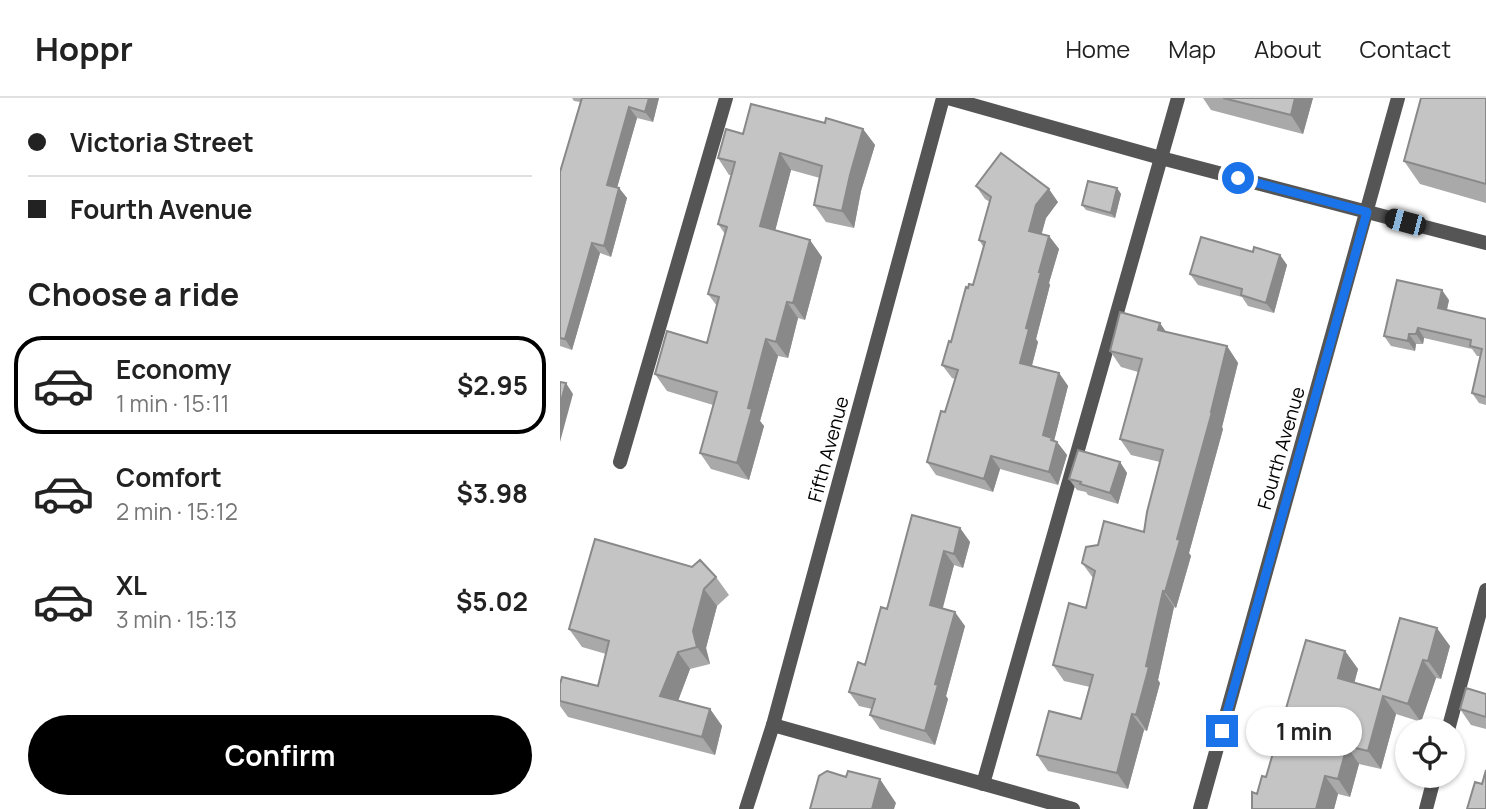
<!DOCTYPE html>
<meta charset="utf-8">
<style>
body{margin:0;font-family:Manrope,sans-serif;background:#f2f2f2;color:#222;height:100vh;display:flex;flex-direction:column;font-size:26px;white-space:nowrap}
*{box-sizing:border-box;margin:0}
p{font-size:23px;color:#767676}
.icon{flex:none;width:38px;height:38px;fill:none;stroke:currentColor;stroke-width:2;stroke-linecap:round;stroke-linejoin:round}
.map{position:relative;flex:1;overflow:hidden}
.side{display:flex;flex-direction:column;background:#fff;width:560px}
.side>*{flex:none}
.top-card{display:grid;align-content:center;height:154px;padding:0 28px;background:#fff}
.controls{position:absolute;left:835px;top:620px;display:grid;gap:14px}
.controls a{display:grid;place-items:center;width:70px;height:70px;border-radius:50%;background:#fff;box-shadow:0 2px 5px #0004;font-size:35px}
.end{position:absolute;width:32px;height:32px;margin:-16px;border:9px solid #1a73e8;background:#fff;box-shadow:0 0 0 4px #fff}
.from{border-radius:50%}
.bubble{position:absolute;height:49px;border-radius:24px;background:#fff;box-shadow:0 2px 5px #0004;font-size:23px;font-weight:700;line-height:49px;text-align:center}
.car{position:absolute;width:21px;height:42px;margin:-21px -10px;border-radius:9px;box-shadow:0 0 5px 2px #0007;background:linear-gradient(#222 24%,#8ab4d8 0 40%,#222 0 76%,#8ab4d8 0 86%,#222 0)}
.top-card b{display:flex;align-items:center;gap:24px;height:66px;font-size:26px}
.top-card b+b{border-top:2px solid #e0e0e0}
.top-card i{width:18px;height:18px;background:#222}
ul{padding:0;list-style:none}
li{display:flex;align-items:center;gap:21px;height:98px;margin:0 14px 10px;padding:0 14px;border:4px solid transparent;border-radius:28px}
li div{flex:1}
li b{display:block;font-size:26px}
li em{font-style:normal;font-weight:700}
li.selected{border-color:#000}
li>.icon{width:63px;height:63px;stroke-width:1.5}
h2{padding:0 28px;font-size:32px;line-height:84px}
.cta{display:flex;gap:14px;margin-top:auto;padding:14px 28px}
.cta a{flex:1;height:80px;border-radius:42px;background:#000;color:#fff;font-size:28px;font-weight:700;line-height:80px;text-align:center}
header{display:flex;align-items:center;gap:42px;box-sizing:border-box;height:98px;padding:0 35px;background:#fff;border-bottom:2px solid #e0e0e0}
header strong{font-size:33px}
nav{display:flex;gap:38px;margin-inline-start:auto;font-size:24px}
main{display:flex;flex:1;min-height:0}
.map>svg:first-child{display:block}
</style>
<header>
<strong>Hoppr</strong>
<nav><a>Home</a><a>Map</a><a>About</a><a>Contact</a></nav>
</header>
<main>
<section class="side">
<div class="top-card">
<b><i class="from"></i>Victoria Street</b>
<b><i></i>Fourth Avenue</b>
</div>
<h2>Choose a ride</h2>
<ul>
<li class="selected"><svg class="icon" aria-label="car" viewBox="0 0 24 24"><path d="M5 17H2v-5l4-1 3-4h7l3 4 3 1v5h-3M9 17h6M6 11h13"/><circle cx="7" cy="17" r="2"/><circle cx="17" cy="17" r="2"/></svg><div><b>Economy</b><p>1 min · 15:11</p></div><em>$2.95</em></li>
<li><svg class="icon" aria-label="car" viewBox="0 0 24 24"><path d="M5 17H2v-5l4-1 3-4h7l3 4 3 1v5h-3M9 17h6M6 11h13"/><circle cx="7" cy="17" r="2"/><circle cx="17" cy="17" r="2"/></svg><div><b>Comfort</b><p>2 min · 15:12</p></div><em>$3.98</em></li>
<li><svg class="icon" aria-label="car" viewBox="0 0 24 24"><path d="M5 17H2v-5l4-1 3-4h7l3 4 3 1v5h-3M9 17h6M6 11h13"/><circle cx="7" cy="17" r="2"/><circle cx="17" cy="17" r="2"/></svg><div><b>XL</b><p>3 min · 15:13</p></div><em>$5.02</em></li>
</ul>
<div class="cta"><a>Confirm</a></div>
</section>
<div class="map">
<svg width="926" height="711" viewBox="0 0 926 711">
<rect width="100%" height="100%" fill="#fff"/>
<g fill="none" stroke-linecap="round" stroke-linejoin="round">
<path stroke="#555" stroke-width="14" d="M60,364L166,0
M213,627L513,711
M888,632L926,492
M423,686L618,0
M866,711L875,677"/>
<path stroke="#555" stroke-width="14" d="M388,0L601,60L926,145
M186,711L213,627L383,0
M640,711L838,0"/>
</g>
<path fill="#a9a9a9" d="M12,0H99L93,24L77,20L57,89L59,90L67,100L51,159L40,155L12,252L0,248V74L20,4L14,3Z
M643,0H753L743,36L651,12Z
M926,0V105L860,86L844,63Z
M265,25L303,31L315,47L301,93L294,130L266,124L254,107L260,80L231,72L215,132L262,159L245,222L238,220L228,260L218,258L200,323L204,328L189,382L151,371L140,355L153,307L107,293L95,276L147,245L157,208L148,196L165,136L158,126L171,77H169L158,60L183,36Z
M416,88L498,104L486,120L481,136L489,138L499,151L489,185L490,187L476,241L478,244L472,268L499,275L508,288L494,343L497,344L507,357L498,387L440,371L433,394L376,377L367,364L385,314L395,281L392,280L382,267L391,244L408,190L413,187L424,150L419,142L430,104L425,101Z
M557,90L561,96L555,120L526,112L522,107Z
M693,154L720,157L727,167L714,215L688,208L682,199L638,187L630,176Z
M889,202L887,212L926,221V307L919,305L912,295L920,258H917L912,251L864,240L863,246H856L855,253L831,248L824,238Z
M606,234L667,248L678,265L662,329L663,331L629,455L631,458L616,510L614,509L598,582L600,585L587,633L584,632L568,691L488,673L477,657L521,621L530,589L504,583L493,567L526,510L533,480L522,465L538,447L584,434L600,364L571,357L560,341L578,274L561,269L550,253Z
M560,364L567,375L558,406L528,397L526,394L517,392L509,381Z
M400,430L410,444L403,470L394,467L382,510L405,528L386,598L388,601L375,647L320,631L310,617L312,611L299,608L289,594L305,567L327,511Z
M156,479L169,497L157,508L146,550L150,566L130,571L118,603L150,611L162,628L155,657L8,619L0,608V586L38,588L46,556L22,549L9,531Z
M840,520L890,548L881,581L876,580L861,624L836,616L821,671L799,666L790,699L778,696L774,711H692L697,696L706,679L785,553L798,571L794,584L820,592Z
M926,596V631L911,627L900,611Z"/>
<path fill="#898989" d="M89,0H99L93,24L85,14Z
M735,0H753L743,36L731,17Z
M69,9L77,20L55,97L47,87Z
M303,31L315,47L301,93L294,130L282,113L290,77Z
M220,55L231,72L212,145L200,128Z
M59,90L67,100L51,159L44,148Z
M557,90L561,96L555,120L551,115Z
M489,91L498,104L486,120L479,146L469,133L476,107Z
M489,138L499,151L489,185L490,187L476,241L478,244L469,278L460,265L466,230L479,174Z
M250,142L262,159L245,222L233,205Z
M32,145L40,155L12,252L5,241Z
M720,157L727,167L714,215L706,205Z
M882,192L889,202L885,219L878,210Z
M227,204L238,220L228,260L216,244Z
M600,225L611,241L598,232Z
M858,230L864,240L863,246L856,236Z
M849,236L856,246L855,253L848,243Z
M206,241L218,258L200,323L204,328L189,382L177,365L188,310Z
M667,248L678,265L662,329L663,331L629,455L631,458L616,510L605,494L617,441L651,314Z
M499,275L508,288L494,343L497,344L507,357L498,387L489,374L483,337Z
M6,285L13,296L0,344V307Z
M431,358L440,371L433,394L424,381Z
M560,364L567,375L558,406L550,395Z
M400,430L410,444L403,470L394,456Z
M384,453L394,467L380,521L370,507Z
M144,491L157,508L146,550L150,566L137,549L133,533Z
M603,493L614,509L598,582L600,585L587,633L576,617Z
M395,514L405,528L386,598L388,601L375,647L365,633L375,586Z
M877,530L890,548L881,581L868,563Z
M785,553L798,571L791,598L778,580Z
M118,554L130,571L113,616L100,598Z
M863,562L876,580L861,624L848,606Z
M823,598L836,616L821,671L808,653Z
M150,611L162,628L155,657L142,639Z
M572,616L584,632L568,691L557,675Z
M787,648L799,666L790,699L778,681Z
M765,678L778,696L774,711H756Z
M320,681L336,705L334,711H312Z"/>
<path fill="#c4c4c4" stroke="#898989" stroke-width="2" d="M22,0H89L85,14L69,9L47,87L59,90L44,148L32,145L5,241L0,240V74Z
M663,0H735L731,17Z
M861,0H926V86L844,63Z
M191,6L265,25L266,20L303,31L290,77L282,113L254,107L262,68L220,55L200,128L250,142L233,205L227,204L216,244L206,241L188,310L192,311L177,365L140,355L157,294L95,276L107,233L147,245L159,199L148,196L167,129L158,126L175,64L158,60L166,31L183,36Z
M441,55L489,91L476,107L469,133L489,138L479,174H481L466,230L469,231L460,265L499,275L483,337L492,340L491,342L497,344L489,374L431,358L424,381L367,364L381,313L385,314L398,272L382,267L389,243L391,244L406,189L408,190L409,186L413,187L425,144L419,142L431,99L416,88Z
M528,83L557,90L551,115L522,107Z
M641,139L693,154L694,149L720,157L706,205L681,197L682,191L630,176Z
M837,182L882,192L878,210L926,221V299L912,295L922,251L910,248L911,242L858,230L856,236H849L848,243L824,238Z
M560,214L600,225L598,232L667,248L651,314H652L617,441L620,442L605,494L603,493L586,568L589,569L576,617L572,616L557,675L477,657L489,613L521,621L533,577L493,567L509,505L526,510L535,473L522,465L526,449L538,447L544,423L584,434L587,414L603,352L560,341L582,261L550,253Z
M0,284L6,285L0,307Z
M518,352L560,364L550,395L520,386L521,384L509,381Z
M352,417L400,430L394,456L384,453L370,507L395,514L375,586L378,587L365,633L310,617L315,601L289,594L298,564L305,567L321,509L327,511Z
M35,441L132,469L140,462L156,479L144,491L133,533L137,549L118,554L100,598L150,611L142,639L0,603V586L2,579L38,588L49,543L9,531Z
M840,520L877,530L868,563L863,562L848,606L823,598L808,653L787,648L778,681L765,678L756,711H692V694L697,696L702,678L706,679L746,542L785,553L778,580L820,592Z
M906,590L926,596V619L900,611Z
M926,672V711H907L915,684L922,686Z
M267,673L286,679L288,673L320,681L312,711H250L259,678Z"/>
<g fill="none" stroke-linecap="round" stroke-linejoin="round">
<path stroke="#1a73e8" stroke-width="9" d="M662,633L807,114L678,80"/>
</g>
<g text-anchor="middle" stroke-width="5" stroke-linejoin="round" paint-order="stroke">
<g font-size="19" fill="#000" stroke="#fff">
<text transform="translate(721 350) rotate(-74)" y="7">Fourth Avenue</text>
<text transform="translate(268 351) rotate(-75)" y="7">Fifth Avenue</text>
</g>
</g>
</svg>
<div class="controls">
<a><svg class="icon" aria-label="locate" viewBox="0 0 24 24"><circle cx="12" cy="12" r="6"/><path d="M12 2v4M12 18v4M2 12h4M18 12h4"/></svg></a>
</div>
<i class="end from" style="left:678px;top:80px"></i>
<i class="end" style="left:662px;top:633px"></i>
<div class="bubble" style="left:686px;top:609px;width:116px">1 min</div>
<i class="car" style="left:845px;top:124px;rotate:285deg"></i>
</div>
</main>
